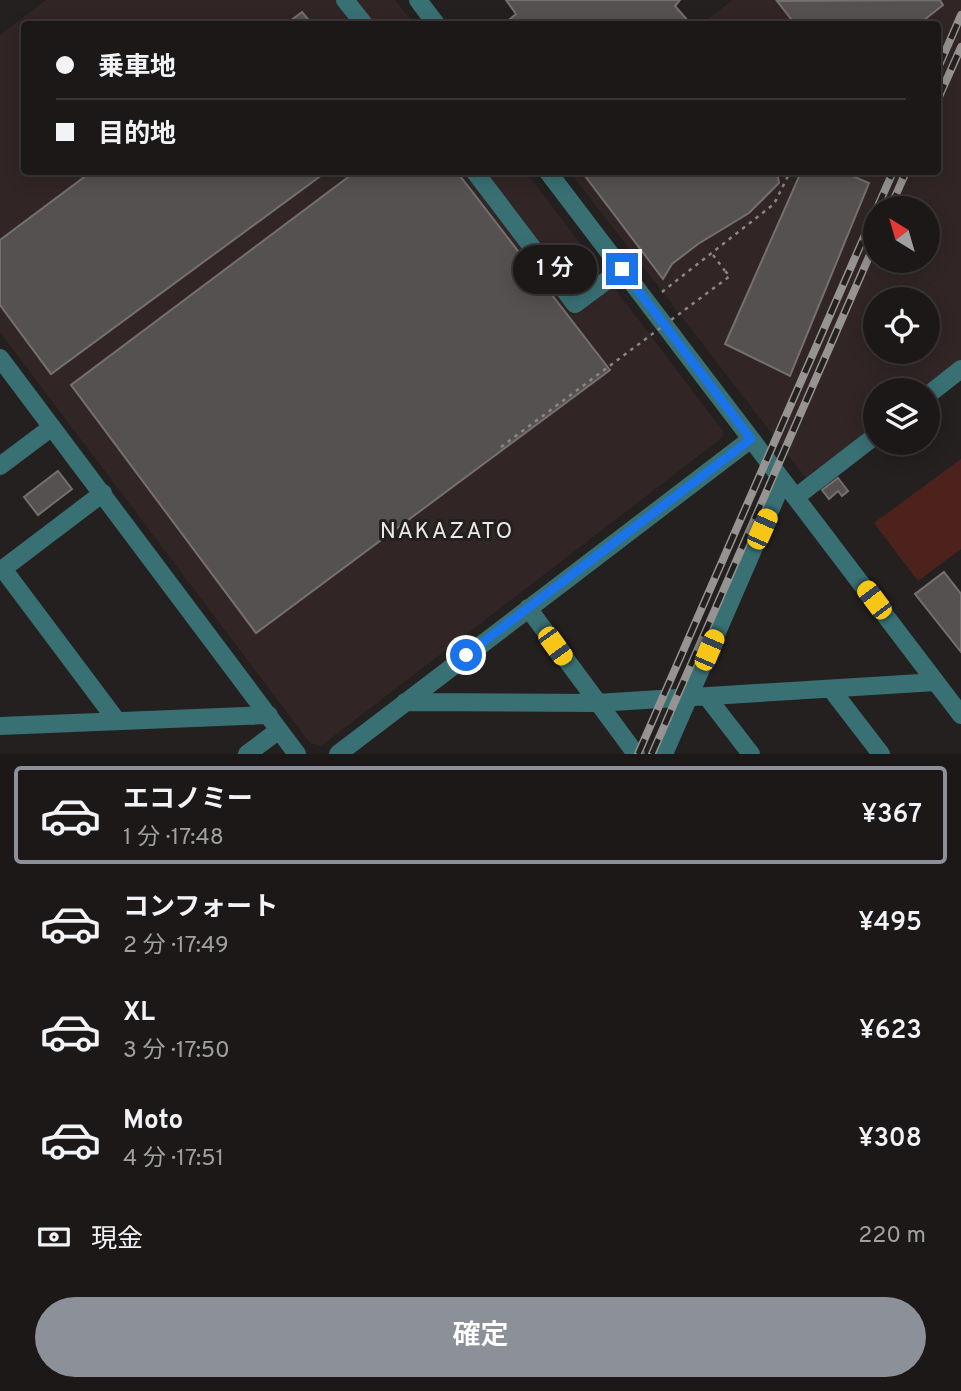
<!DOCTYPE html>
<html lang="ja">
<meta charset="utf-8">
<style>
body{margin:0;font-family:Overpass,"Noto Sans JP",sans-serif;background:#242120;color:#f1f3f6;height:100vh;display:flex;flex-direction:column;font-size:26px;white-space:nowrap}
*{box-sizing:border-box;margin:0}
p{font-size:23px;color:#a0a0a1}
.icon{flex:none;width:38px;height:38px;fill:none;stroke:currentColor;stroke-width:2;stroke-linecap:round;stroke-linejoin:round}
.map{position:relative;height:754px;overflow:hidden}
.panel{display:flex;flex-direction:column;background:#1b1817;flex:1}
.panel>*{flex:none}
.hud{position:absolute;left:21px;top:21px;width:920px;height:154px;border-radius:7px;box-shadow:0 4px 18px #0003,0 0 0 2px #393736;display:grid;align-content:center;height:154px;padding:0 35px;background:#1b1817}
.needle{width:46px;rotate:323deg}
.fabs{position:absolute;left:863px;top:196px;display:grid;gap:14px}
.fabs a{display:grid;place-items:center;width:77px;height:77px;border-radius:50%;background:#1b1817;box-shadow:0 4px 18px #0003,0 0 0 2px #393736;font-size:35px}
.end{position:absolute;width:32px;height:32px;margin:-16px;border:9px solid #1a73e8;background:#fff;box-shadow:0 0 0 4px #fff}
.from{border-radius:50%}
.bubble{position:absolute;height:49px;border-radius:24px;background:#1b1817;box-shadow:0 4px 18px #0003,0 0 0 2px #393736;font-size:23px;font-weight:600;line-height:49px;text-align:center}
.car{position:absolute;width:21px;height:42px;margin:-21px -10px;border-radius:9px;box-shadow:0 0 5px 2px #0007;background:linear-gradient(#f5c518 24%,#345 0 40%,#f5c518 0 76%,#345 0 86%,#f5c518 0)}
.hud b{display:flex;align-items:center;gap:24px;height:66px;font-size:26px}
.hud b+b{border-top:2px solid #393736}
.hud i{width:18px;height:18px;background:#f1f3f6}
ul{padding:12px 0 0;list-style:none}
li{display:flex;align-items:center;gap:21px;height:98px;margin:0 14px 10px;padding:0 21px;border:4px solid transparent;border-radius:7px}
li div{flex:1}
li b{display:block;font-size:26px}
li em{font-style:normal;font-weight:600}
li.active{border-color:#8c9099}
li>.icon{width:63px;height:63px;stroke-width:1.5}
.pay{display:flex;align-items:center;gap:18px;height:77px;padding:0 35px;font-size:26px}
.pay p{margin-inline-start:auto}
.primary-button{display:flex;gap:14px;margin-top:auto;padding:14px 35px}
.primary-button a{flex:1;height:80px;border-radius:42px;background:#8c9099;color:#fff;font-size:28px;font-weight:600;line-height:80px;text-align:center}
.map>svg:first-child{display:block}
</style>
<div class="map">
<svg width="961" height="754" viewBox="0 0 961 754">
<rect width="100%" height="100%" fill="#24201f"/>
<path fill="#312625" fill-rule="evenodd" d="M46,0H395L414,24H24V172H526L723,431V437L321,746L310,743L0,332V35Z
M733,0H961V380L928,406V390H875V443L816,491L570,172H938V24H701ZM875,208H928V261H875ZM875,299H928V352H875Z"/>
<path fill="#4d221d" d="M961,459V549L918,581L874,523Z"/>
<path fill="#565151" stroke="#75706f" stroke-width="2" d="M506,0H680L675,6L689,22L685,24H504L516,14Z
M940,0L943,5L919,24H795L777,1Z
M302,12L312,24H286Z
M91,172H326L51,374L0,305V240Z
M355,172H457L610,370L256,633L71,385Z
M582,172H777L779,183L749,213L698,244L672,264L663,279Z
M801,172H843L869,183L790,376L725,344Z
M58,471L72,489L38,515L24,497Z
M838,478L848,491L842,496L838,491L829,499L822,490Z
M944,572L961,594V652L915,594Z"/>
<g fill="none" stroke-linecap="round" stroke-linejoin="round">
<path stroke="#8b8787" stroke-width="2.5" stroke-dasharray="3.5 5" stroke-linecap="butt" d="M713,255L725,271
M662,292L774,204L790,172"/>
<path stroke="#397074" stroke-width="18" d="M345,0L364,24
M418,0L436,24
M475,172L575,304L622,269
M548,172L961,715
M0,358L297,754
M928,395L961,369
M0,466L52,427
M796,497L875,436
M3,569L117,721
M0,571L103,493
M528,608L636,754
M831,689L881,754
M707,697L751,754
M405,702L596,703L936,682
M0,726L269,715
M247,754L279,730
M338,754L751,439
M664,754L783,481"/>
<g stroke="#969393" stroke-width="8">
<path id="rail" d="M938,68L961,15
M938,99L961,47
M877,208L893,172
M890,208L906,172
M638,754L875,212
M652,754L875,243"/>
</g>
<use href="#rail" stroke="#24201f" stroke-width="5" stroke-dasharray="16" stroke-linecap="butt"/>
<path stroke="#8b8787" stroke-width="2.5" stroke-dasharray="3.5 5" stroke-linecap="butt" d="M501,447L730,276L725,271"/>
</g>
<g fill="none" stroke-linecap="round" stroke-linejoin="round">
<path stroke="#1a73e8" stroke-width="9" d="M466,655L751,439L622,269"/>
</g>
<g text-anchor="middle" stroke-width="6" stroke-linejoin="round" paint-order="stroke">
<g font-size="23" letter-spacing="2" fill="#ebe8e8" stroke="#24201f">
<text x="447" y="538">NAKAZATO</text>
</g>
</g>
</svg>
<div class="fabs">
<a><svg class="needle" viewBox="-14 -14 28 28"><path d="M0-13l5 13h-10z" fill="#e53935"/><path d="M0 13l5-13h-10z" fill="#a0a0a1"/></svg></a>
<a><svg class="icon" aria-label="locate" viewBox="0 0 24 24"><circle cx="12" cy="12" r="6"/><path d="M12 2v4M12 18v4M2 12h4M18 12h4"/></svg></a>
<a><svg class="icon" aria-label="layers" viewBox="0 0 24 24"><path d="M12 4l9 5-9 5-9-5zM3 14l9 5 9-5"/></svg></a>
</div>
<i class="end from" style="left:466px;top:655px"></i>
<i class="end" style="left:622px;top:269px"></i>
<div class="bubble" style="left:513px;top:245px;width:84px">1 分</div>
<i class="car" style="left:762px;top:529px;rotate:24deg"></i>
<i class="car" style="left:874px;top:600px;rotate:323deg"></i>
<i class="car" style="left:555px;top:646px;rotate:144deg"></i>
<i class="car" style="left:709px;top:650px;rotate:23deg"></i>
<div class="hud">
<b><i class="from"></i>乗車地</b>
<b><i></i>目的地</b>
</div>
</div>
<section class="panel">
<ul>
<li class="active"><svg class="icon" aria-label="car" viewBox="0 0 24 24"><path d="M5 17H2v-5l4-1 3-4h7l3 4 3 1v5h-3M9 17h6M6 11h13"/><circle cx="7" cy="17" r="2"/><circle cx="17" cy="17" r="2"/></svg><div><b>エコノミー</b><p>1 分 · 17:48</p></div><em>¥367</em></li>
<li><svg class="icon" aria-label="car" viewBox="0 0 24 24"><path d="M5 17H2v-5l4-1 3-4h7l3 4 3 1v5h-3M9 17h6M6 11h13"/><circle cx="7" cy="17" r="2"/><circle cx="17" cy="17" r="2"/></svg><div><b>コンフォート</b><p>2 分 · 17:49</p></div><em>¥495</em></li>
<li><svg class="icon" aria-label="car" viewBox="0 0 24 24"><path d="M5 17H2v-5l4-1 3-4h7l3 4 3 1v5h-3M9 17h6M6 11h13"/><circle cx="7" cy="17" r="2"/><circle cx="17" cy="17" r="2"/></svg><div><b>XL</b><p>3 分 · 17:50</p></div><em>¥623</em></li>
<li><svg class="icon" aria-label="car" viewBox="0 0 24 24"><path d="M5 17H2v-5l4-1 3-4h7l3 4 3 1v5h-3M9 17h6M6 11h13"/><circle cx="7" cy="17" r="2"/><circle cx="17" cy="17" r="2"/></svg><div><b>Moto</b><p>4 分 · 17:51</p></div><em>¥308</em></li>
</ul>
<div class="pay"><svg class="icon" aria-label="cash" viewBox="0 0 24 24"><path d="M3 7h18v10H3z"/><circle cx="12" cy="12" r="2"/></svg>現金<p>220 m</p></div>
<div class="primary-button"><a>確定</a></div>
</section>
